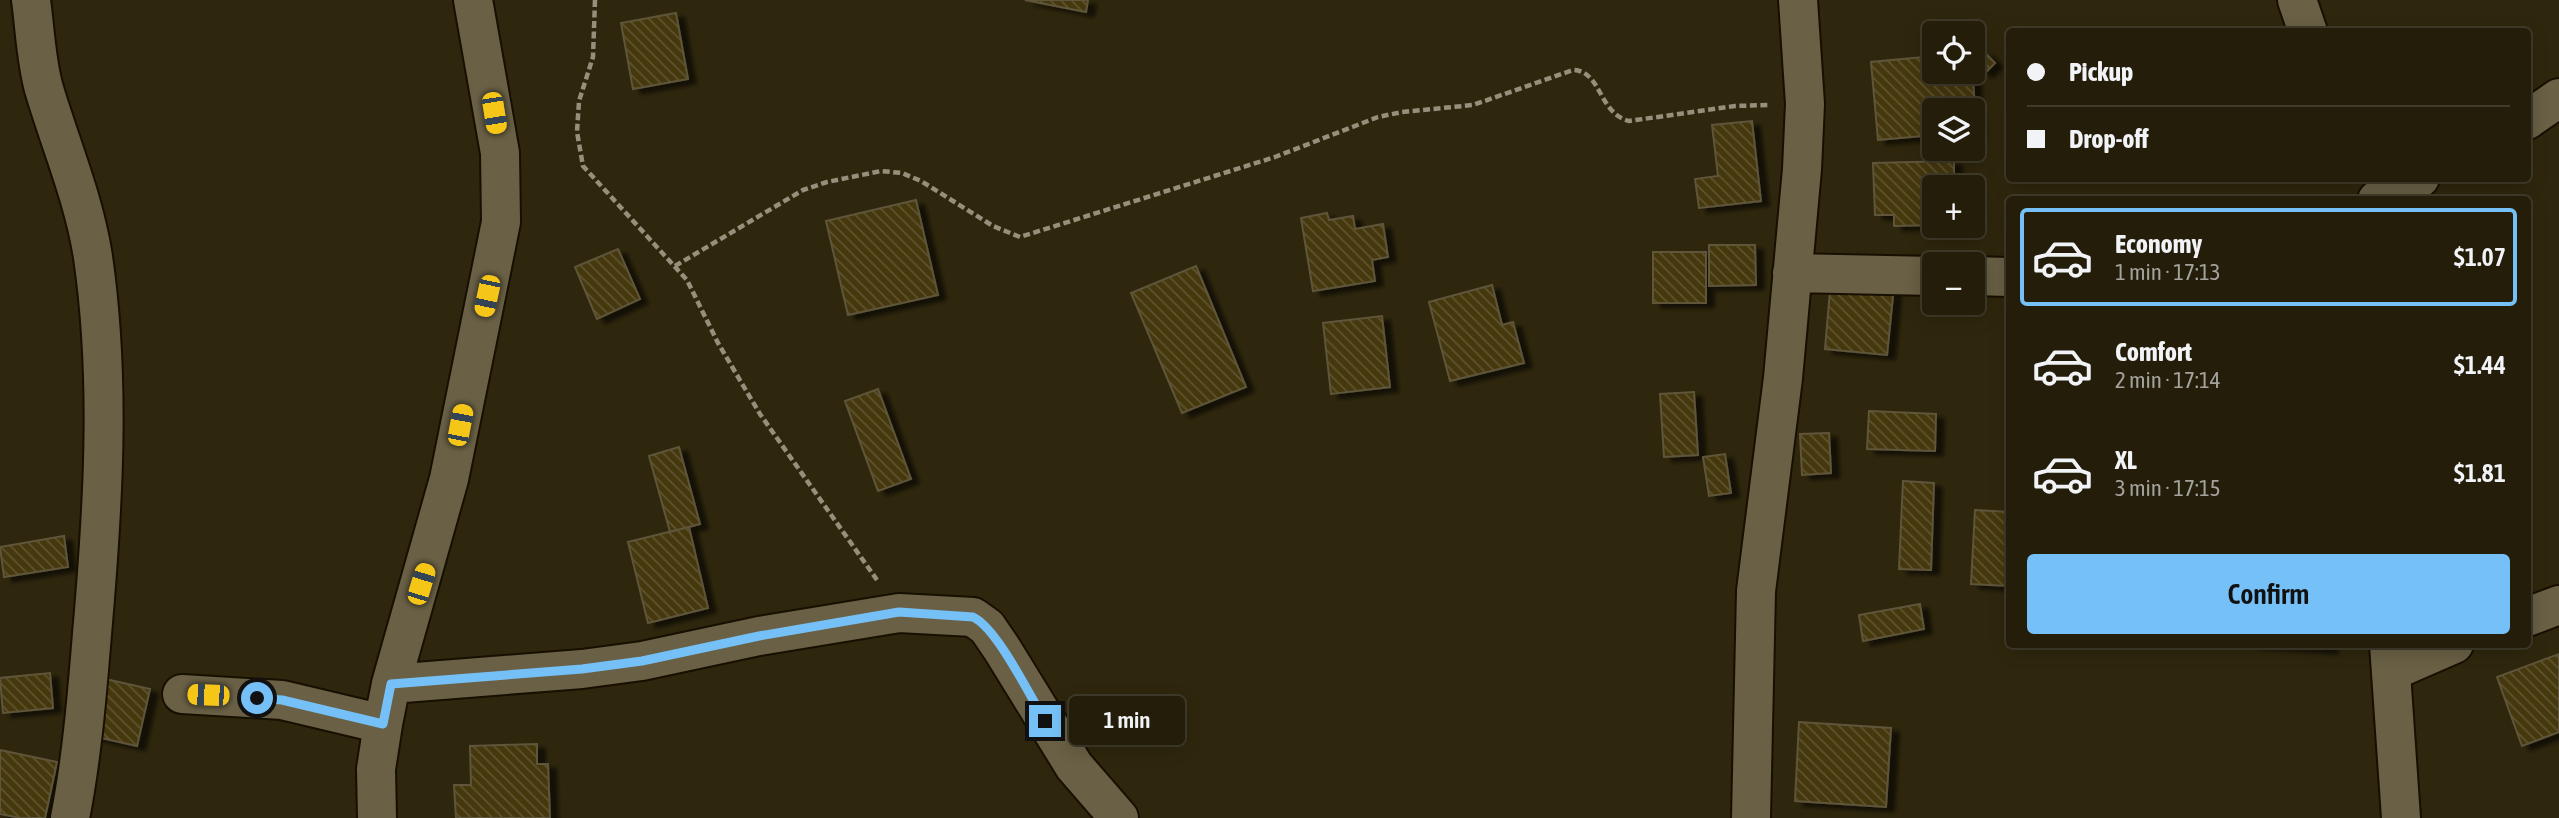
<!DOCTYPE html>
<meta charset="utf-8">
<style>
body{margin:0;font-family:"Asap Condensed",sans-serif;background:#2b2613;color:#f1f3f6;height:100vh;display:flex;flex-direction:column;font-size:26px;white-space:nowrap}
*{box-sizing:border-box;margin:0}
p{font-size:23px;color:#a3a29c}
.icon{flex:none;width:38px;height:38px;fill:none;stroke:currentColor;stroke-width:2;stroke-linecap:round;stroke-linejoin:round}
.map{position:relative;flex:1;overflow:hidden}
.details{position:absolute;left:2006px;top:196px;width:525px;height:452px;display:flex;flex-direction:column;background:#231d0a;border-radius:7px;box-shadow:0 4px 18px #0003,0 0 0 2px #403b2b}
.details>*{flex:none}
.banner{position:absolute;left:2006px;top:28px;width:525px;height:154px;border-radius:7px;box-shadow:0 4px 18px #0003,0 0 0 2px #403b2b;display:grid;align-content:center;height:154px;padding:0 21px;background:#231d0a}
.fabs{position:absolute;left:1922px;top:21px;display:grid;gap:14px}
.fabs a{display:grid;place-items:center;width:63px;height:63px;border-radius:7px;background:#231d0a;box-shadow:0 4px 18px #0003,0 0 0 2px #403b2b;font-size:35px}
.end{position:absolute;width:32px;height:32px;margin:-16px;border:9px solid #75c0f6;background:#111;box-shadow:0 0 0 4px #111}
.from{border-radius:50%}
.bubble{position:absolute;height:49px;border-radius:7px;background:#231d0a;box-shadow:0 4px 18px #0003,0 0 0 2px #403b2b;font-size:23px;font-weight:600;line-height:49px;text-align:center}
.car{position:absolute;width:21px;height:42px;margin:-21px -10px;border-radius:9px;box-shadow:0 0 5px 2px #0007;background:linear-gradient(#f5c518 24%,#345 0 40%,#f5c518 0 76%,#345 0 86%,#f5c518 0)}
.banner b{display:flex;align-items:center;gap:24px;height:66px;font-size:26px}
.banner b+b{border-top:2px solid #403b2b}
.banner i{width:18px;height:18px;background:#f1f3f6}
ul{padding:12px 0 0;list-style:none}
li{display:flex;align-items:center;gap:21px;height:98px;margin:0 14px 10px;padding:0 7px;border:4px solid transparent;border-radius:7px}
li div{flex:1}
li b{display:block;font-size:26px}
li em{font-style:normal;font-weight:600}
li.active{border-color:#75c0f6}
li>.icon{width:63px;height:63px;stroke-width:1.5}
.action{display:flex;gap:14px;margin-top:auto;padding:14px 21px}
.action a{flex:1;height:80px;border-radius:7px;background:#75c0f6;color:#111;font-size:28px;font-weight:600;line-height:80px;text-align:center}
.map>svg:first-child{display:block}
</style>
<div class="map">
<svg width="2559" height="818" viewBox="0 0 2559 818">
<defs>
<pattern id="building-back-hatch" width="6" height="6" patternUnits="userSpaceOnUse" patternTransform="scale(1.75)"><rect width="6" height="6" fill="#44370d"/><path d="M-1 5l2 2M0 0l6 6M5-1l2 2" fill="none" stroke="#5f5430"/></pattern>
<filter id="shadow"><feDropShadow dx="8" dy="4.5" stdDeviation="2" flood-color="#0009"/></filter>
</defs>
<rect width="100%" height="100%" fill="#2f270d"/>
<path fill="url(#building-back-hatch)" stroke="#5e553b" stroke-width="2" filter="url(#shadow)" d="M1025,0H1088L1086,12Z
M676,13L688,79L633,89L621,23Z
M1984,52L1995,63L1985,73L1973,62Z
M1934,56V72L1972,70L1977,131H1972V110H1934V135L1878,140L1871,62Z
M1752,121L1761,201L1699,208L1695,179L1718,176L1712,125Z
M1954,161V182L1971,181V187H1934V225L1894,226V215H1875L1873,163Z
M916,200L938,295L848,315L826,221Z
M1327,213L1329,220L1353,216L1355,229L1383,224L1388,257L1372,260L1375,281L1313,291L1301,218Z
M1709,245H1755L1756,285L1709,286Z
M618,249L640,299L597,319L575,267Z
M1653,252H1706V303H1653Z
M1196,266L1246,387L1182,413L1131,293Z
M1831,279L1894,286L1887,355L1825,349Z
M1492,285L1502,325L1513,322L1524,363L1450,381L1429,302Z
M1382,316L1390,387L1331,394L1323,323Z
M878,389L911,479L878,491L845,401Z
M1694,392L1698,455L1664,457L1660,394Z
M1869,411L1936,414L1935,451L1867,449Z
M1829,433L1831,473L1802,475L1800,434Z
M679,447L700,524L670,532L649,456Z
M1725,454L1731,493L1709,496L1703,457Z
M1903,481L1934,483L1931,570L1899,569Z
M1975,510L2009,512V586L1971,584Z
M689,527L708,608L648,623L628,542Z
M64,536L68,567L4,577L0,547Z
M1920,604L1924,629L1863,641L1859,615Z
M2250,644H2330V649Z
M2559,654V732L2522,746L2497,677Z
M50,673L53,708L3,713L0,678Z
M101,678L150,689L137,746L88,735Z
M1799,722L1891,728L1886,807L1795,801Z
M537,744V764H548L550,818H456L454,785H471L470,746Z
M0,750L57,762L45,818H20L0,814Z"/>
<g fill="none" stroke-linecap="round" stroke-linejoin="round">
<g stroke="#170f00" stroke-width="42">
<path id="minor" d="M31,0C35,29 36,61 44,89C61,146 84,199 93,257C111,381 103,509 92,634C87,695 82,757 70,818
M2297,0L2308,32
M2527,120L2559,98
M2377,200L2420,178
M1792,273L1934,276
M1972,276L2009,277
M2527,617L2559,605
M2389,644L2401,818
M2392,671L2454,644
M391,684L582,669L642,661L759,636L899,613L973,617L987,627L1002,649L1074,766L1119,818
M182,694L282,700L383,724
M377,818L376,769L383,724L391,684L449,479L501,222L500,153L473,0
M1751,818L1756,591L1783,378L1802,169L1805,104L1798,0"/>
</g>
<path stroke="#958f7b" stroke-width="4.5" stroke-dasharray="7 3.5" stroke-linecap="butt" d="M595,0L593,57L579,101L577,132L583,166L687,280L718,343L760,414L877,580
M675,266L803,190L827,182L881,171L902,173L921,181L993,226L1020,237L1275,157L1378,117L1402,112L1473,105L1573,70C1602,71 1598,113 1629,121L1735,106L1769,105"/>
<use href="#minor" stroke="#696045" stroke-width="38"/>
</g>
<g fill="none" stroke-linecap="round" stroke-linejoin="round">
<path stroke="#75c0f6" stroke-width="9" d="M257,698L282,700L383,724L391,684L582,669L642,661L759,636L899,612L973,617C997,628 1030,696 1045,721"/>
</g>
</svg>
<div class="fabs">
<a><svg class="icon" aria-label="locate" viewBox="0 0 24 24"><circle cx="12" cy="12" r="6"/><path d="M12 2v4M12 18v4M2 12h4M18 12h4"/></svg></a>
<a><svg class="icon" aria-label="layers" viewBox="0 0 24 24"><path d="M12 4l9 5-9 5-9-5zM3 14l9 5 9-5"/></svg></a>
<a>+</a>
<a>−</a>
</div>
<i class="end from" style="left:257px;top:698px"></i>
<i class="end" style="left:1045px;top:721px"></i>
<div class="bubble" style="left:1069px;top:696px;width:116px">1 min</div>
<i class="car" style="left:494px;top:113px;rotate:171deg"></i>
<i class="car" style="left:487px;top:296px;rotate:192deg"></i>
<i class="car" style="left:460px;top:425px;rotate:11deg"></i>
<i class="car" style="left:421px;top:584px;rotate:17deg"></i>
<i class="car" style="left:208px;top:695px;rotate:272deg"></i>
<div class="banner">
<b><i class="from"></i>Pickup</b>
<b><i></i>Drop-off</b>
</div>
<section class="details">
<ul>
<li class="active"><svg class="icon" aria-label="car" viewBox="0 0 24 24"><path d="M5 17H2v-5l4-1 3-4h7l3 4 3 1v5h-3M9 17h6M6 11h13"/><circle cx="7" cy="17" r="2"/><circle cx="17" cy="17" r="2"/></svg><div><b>Economy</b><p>1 min · 17:13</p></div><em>$1.07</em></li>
<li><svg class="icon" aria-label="car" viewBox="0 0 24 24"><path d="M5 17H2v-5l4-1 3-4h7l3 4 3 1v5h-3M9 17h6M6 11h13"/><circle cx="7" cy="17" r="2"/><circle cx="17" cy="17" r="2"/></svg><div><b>Comfort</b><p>2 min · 17:14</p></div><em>$1.44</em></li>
<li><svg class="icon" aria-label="car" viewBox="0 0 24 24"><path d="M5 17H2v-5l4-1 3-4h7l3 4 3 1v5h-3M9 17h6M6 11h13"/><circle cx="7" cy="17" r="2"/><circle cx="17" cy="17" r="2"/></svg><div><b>XL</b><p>3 min · 17:15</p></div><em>$1.81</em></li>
</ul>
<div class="action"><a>Confirm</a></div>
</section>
</div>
